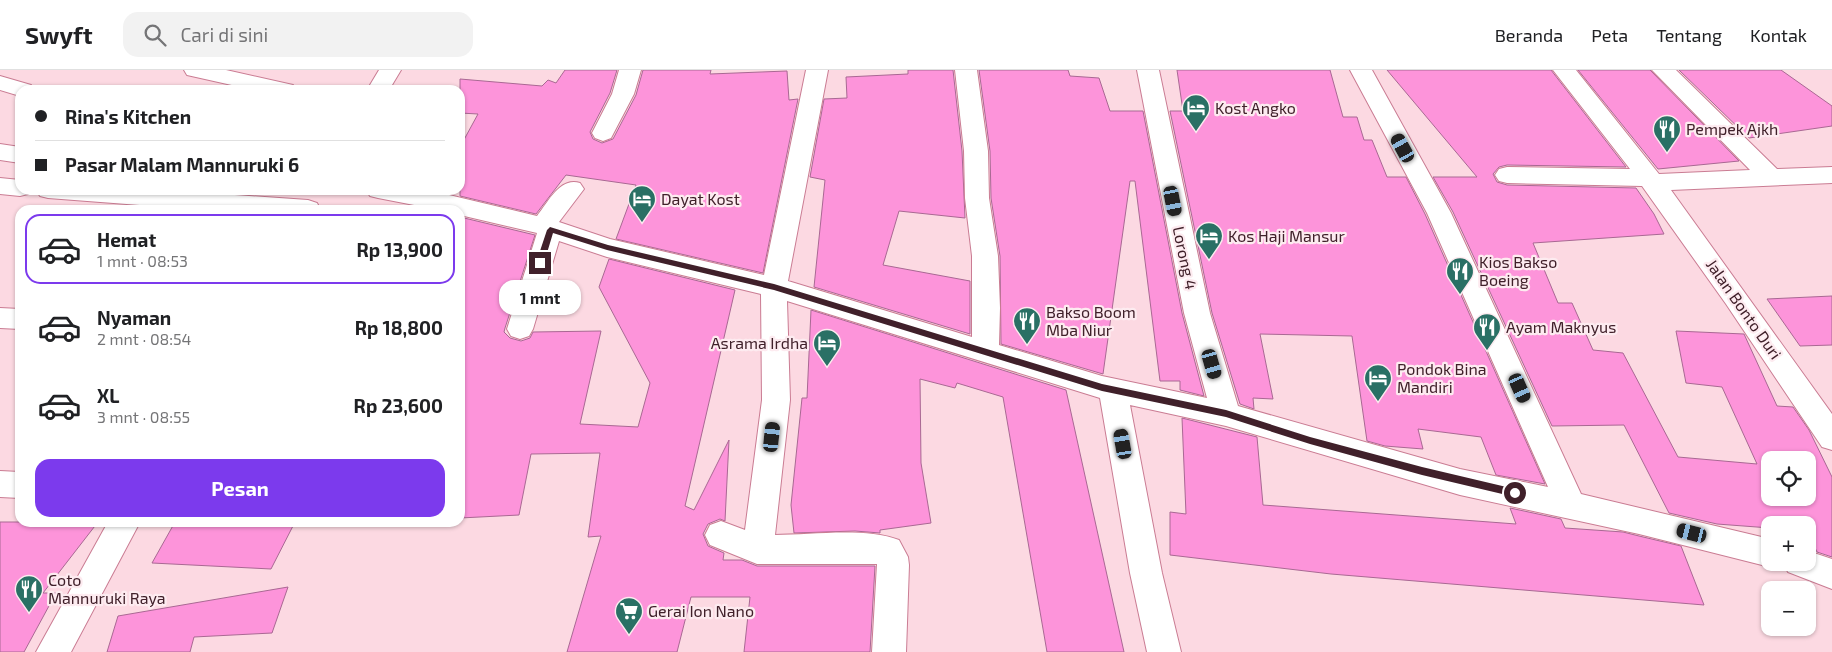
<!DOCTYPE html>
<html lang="id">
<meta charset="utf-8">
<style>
body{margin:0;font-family:"Exo 2",sans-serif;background:#f2f2f2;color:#202124;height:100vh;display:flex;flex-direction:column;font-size:19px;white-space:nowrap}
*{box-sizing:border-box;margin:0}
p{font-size:16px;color:#757577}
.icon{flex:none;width:28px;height:28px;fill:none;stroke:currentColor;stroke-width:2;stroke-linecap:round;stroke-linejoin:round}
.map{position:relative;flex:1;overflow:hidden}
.side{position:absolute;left:15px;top:135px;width:450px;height:322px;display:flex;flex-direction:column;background:#fff;border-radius:15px;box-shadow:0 1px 4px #0004}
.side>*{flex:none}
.top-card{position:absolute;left:15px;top:15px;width:450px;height:110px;border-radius:15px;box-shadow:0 1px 4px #0004;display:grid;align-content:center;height:110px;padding:0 20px;background:#fff}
.controls{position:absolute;left:1761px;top:381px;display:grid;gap:10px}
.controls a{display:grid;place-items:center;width:55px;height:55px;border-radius:10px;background:#fff;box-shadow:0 1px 4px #0004;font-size:25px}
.end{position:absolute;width:22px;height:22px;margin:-11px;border:6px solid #40202a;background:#fff;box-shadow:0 0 0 2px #fff}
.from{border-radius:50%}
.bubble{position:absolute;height:35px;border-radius:15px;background:#fff;box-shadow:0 1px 4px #0004;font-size:16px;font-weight:700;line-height:35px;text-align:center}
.car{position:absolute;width:15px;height:30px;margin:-15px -8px;border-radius:6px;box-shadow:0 0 4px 1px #0007;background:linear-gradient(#222 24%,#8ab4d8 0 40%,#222 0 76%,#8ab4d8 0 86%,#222 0)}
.top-card b{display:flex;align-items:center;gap:18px;height:48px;font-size:19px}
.top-card b+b{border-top:1px solid #e0e0e0}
.top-card i{width:12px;height:12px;background:#202124}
ul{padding:9px 0 0;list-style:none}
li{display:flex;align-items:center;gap:15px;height:70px;margin:0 10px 8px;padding:0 10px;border:2px solid transparent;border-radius:15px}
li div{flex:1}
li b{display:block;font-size:19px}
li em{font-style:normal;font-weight:700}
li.current{border-color:#7c3aed}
li>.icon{width:45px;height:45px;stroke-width:1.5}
.button{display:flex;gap:10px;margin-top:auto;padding:10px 20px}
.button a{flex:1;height:58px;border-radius:15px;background:#7c3aed;color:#fff;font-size:20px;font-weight:700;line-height:58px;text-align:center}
header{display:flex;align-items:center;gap:30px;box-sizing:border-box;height:70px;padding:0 25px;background:#fff;border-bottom:1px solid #e0e0e0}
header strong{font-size:24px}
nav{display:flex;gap:28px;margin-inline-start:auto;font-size:18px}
.search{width:350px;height:45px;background:#f2f2f2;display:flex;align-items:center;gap:12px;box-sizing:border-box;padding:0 18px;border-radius:15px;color:#757577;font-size:19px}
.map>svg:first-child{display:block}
</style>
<header>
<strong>Swyft</strong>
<div class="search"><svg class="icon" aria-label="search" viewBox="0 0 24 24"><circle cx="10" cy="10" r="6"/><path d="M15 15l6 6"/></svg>Cari di sini</div>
<nav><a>Beranda</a><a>Peta</a><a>Tentang</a><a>Kontak</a></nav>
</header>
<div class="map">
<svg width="1832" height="582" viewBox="0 0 1832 582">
<rect width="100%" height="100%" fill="#fcd9e2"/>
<path fill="#fd94da" stroke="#a96893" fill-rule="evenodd" d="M565,0H617L610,23L590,62L593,69L602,73L613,69L636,25L643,0H711L710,4L787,1L789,30L798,29L763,203L616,169L636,115L566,105L536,144L460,126V77L478,44L460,43V9L542,16L548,10L556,13Z
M908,0H953L962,81L965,148L899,141L883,195L970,211V264L814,217L825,110L810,107L824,29L847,28L846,7L908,4Z
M979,0H1068L1070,6L1099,8L1110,41H1143L1182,243L1204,326L1180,320V311H1160L1135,111H1130L1103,304L1001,274L1000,186L991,128L990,81Z
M1177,0H1330L1343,47H1357L1364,70H1372L1387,107H1406L1425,144L1545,414L1496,405L1481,367L1418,359L1423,379L1385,376L1367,371L1352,266L1260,264L1273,329L1253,328L1254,339L1240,334L1212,243L1170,41H1183Z
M1387,0H1551L1626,97L1507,95L1499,97L1493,104L1497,112L1507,115L1636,118L1654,144L1664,164L1533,173L1558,233H1572L1593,280L1623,283L1678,387L1757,394L1722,317L1686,313L1676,261L1744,264L1777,336L1793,337L1809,360L1832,407V487L1817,482L1808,463V455H1770V458L1717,454L1669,443L1624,355L1552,356L1453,142L1433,107H1477ZM1770,390H1808V428H1770Z
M1578,0H1650L1739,91L1658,99Z
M1679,0H1781L1832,36V56L1749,68Z
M460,147L535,165L505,258L504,262L510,268L521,271L530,268L533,262L601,261L580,354L638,357L650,313L599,217L609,189L735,220L685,436L694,440L729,370L725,451L720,449L708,454L703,464L708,476L724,483L723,490H742L757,496H875L870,582H744L750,527H691L677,582H567L601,466L588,467L600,383L531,384L519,445L460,448Z
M1832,226V275L1800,276L1767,229Z
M811,240L1066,320L1124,582H1047L1003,327L957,313L955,318L920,309L921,393L931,453L880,460V463L855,461L794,463L791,435L802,328H807Z
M1182,348L1257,367L1263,435L1516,454L1510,438L1561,449L1565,458L1623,462L1639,466L1681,476L1704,535L1331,504L1170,485V442L1186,444Z
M0,452H98L43,523H56L24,582H0Z
M175,452H295L271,499L152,493Z
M288,517L272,563L194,567L190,582H107L118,546Z"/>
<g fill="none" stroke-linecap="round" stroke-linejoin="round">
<g stroke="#ca7c93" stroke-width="2">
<path id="minor" d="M184,0H226L293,15L296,20H254L187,5Z
M379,0H401L389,20H367Z
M619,0H641L634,24L611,68L603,71L595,68L592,63L612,24Z
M806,0H828L788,211L972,267V186L965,128L964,81L955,0H977L988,81L989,128L998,186L1000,238L999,275L1102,306L1207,328L1184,243L1137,0H1159L1210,243L1238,336L1460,399L1548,417L1427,143L1350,0H1372L1451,143L1581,424L1770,469V492L1781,493L1770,497L1639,464L1460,425L1226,356L1130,335L1162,503L1181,582H1147L1130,503L1100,328L787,231L790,330L775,465C812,465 865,457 899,470L908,487L909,495L906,582H872L877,494H757L710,475L705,465L710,455L721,451L745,460L762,330L761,224L607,187L559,171L533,259L529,266L520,269L511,266L507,259L537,163L460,145V140H440L378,128L370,126L366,120H428L537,146C549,131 560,107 580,113L584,119L559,152L610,169L764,205Z
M1553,0H1576L1659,104L1750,100L1652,0H1676L1777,99L1832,97V113L1671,120L1832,344V380L1822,377L1726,234L1642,116L1507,113L1499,111L1495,105L1499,99L1507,97L1630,99Z
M0,6L31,15L34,20H20V26L0,20Z
M0,74L20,77V93L0,90Z
M0,108L20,110V120H31L28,124L20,126L0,124Z
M36,120H164L308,130L317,133L320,139L205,140L48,128L40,126Z
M0,238L20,239V259L0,258Z
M0,401L20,402V428L0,427Z
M108,452H140L71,582H36Z
M1808,481L1832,489V519L1788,502L1783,492H1808Z"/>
</g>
<use href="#minor" fill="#fff" fill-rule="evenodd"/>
</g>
<path fill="#40202a" d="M550,157L608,175L774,214L1102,314L1226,340L1310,367L1422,397L1515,419L1520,423L1515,427L1422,405L1310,374L1226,347L1102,321L774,220L607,180L553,163L544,193L540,196L536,193L547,160Z"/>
<defs>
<g id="hotel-pin" transform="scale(1.4375)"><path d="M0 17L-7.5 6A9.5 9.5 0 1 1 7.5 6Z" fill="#2a7065" stroke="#fdebf0"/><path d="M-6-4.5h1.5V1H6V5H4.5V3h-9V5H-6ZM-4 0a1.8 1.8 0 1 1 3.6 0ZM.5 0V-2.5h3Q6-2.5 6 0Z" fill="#fff"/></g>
<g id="restaurant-pin" transform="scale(1.4375)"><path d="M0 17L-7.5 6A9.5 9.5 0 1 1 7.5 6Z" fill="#2a7065" stroke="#fdebf0"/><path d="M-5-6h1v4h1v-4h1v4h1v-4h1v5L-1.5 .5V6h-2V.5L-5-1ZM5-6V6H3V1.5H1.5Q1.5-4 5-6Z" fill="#fff"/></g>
<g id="supermarket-pin" transform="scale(1.4375)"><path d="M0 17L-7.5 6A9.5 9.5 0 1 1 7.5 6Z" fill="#2a7065" stroke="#fdebf0"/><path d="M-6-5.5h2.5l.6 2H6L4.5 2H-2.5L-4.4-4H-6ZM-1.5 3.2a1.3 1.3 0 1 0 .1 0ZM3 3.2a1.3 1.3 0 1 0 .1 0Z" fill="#fff"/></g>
</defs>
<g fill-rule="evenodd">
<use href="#hotel-pin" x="1196" y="38"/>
<use href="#restaurant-pin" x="1667" y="59"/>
<use href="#hotel-pin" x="642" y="129"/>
<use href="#hotel-pin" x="1209" y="166"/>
<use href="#restaurant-pin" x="1460" y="201"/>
<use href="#restaurant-pin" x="1027" y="251"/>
<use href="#restaurant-pin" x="1487" y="257"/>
<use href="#hotel-pin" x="827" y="273"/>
<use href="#hotel-pin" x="1378" y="308"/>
<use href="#restaurant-pin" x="29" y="519"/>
<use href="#supermarket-pin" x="629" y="541"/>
</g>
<g text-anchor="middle" stroke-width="4.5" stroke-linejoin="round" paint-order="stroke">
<g font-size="16" fill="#40202a" stroke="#fdebf0" text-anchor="start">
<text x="1215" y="44">Kost Angko</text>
<text x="1686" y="65">Pempek Ajkh</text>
<text x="661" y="135">Dayat Kost</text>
<text x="1228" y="172">Kos Haji Mansur</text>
<text x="1479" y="198">Kios Bakso<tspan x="1479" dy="18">Boeing</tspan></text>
<text x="1046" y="248">Bakso Boom<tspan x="1046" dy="18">Mba Niur</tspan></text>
<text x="1506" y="263">Ayam Maknyus</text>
<text x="808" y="279" text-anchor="end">Asrama Irdha</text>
<text x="1397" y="305">Pondok Bina<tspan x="1397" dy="18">Mandiri</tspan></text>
<text x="48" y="516">Coto<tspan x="48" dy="18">Mannuruki Raya</tspan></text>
<text x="648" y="547">Gerai Ion Nano</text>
</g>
<g font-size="16" fill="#40202a" stroke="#fdebf0">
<text transform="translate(1185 188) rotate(78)" y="6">Lorong 4</text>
<text transform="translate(1744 239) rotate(55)" y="6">Jalan Bonto Duri</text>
</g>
</g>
</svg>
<div class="controls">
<a><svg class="icon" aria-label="locate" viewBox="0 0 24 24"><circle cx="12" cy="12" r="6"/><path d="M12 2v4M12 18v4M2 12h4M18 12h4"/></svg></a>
<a>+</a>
<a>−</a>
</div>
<i class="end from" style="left:1515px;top:423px"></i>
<i class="end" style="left:540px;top:193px"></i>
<div class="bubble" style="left:499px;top:210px;width:82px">1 mnt</div>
<i class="car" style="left:1403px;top:78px;rotate:331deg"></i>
<i class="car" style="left:1173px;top:131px;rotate:169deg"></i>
<i class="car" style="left:1212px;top:294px;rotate:164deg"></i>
<i class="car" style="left:1520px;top:318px;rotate:156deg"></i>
<i class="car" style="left:772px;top:367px;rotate:6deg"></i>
<i class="car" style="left:1123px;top:374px;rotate:350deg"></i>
<i class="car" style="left:1692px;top:463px;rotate:284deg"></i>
<div class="top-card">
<b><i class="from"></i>Rina's Kitchen</b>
<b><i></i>Pasar Malam Mannuruki 6</b>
</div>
<section class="side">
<ul>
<li class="current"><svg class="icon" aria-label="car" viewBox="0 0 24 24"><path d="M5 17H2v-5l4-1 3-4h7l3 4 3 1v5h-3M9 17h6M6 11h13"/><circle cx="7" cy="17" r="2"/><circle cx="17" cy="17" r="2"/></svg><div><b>Hemat</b><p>1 mnt · 08:53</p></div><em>Rp 13,900</em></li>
<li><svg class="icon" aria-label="car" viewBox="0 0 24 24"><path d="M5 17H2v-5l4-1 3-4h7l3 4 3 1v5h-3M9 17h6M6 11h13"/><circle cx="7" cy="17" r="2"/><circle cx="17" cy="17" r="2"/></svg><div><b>Nyaman</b><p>2 mnt · 08:54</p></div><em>Rp 18,800</em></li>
<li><svg class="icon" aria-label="car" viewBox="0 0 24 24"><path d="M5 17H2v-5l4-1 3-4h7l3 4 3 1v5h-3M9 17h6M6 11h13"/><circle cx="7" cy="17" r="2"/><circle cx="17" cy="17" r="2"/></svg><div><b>XL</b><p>3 mnt · 08:55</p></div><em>Rp 23,600</em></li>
</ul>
<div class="button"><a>Pesan</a></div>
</section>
</div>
